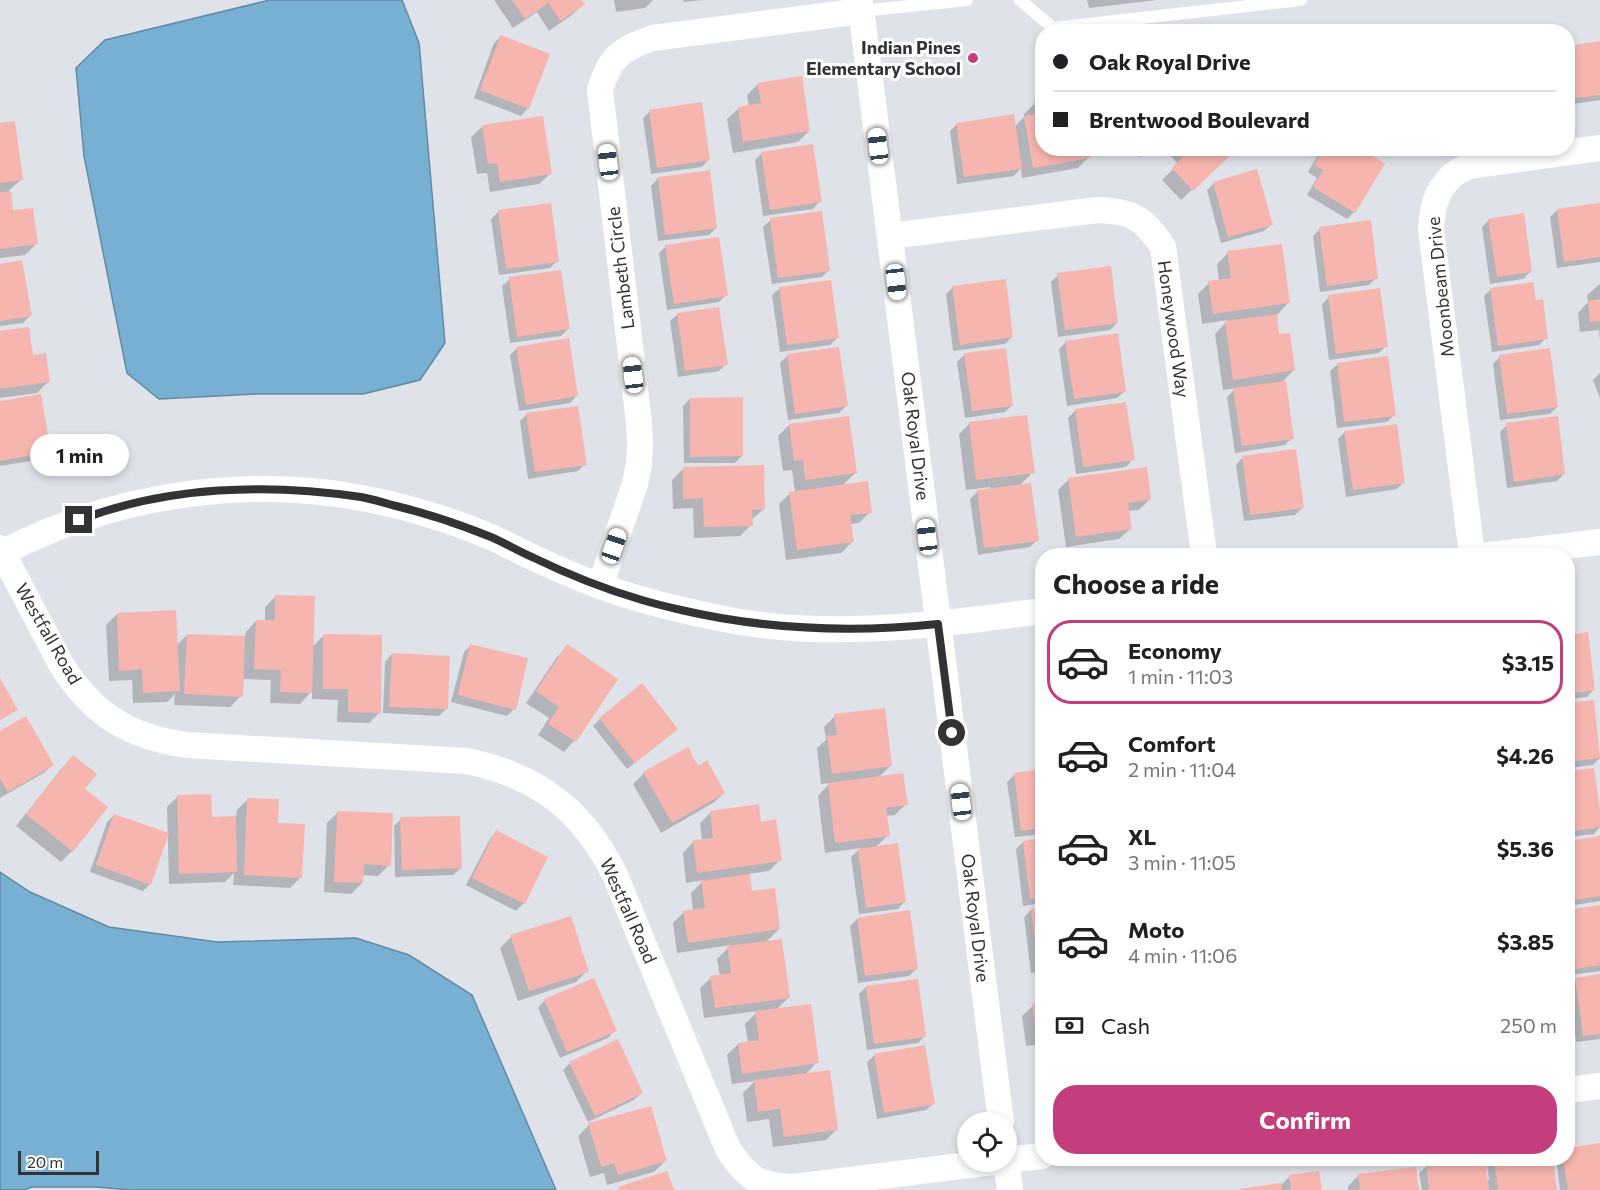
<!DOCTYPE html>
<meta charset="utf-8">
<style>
body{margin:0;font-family:Commissioner,sans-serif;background:#f6f6f6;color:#202124;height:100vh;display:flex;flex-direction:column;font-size:22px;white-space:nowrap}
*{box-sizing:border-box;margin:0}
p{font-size:20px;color:#757577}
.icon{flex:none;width:33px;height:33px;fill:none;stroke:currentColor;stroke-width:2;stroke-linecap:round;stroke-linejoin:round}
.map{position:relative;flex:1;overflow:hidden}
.sheet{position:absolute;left:1035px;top:548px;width:540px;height:618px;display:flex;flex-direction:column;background:#fff;border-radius:24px;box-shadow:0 3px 9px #0003}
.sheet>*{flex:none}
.guide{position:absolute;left:1035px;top:24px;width:540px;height:132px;border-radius:24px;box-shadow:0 3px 9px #0003;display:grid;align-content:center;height:132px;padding:0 18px;background:#fff}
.tools{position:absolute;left:957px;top:1112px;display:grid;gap:12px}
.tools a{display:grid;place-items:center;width:60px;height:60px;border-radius:50%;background:#fff;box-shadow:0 3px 9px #0003;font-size:30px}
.scale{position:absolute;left:18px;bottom:15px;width:81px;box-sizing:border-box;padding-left:6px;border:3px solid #323335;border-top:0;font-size:16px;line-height:21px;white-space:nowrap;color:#323335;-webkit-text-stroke:4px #fff;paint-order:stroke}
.end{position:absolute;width:27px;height:27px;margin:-14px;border:8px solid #323335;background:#fff;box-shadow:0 0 0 3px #fff}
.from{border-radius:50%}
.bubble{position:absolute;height:42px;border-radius:21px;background:#fff;box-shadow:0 3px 9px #0003;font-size:20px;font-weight:700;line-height:42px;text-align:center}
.car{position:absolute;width:18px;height:36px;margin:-18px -9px;border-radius:8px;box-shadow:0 0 4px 2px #0007;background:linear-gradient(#fff 24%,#345 0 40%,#fff 0 76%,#345 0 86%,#fff 0)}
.guide b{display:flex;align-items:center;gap:21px;height:57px;font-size:22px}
.guide b+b{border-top:2px solid #e0e0e0}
.guide i{width:15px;height:15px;background:#202124}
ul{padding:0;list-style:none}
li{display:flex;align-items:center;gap:18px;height:84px;margin:0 12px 9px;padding:0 6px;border:3px solid transparent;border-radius:24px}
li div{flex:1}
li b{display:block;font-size:22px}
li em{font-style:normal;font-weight:700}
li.current{border-color:#c43d7d}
li>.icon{width:54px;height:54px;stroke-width:1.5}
h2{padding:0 18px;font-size:27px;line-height:72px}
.pay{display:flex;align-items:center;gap:15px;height:66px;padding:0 18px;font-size:22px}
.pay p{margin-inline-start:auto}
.action{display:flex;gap:12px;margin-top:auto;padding:12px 18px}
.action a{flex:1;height:69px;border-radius:24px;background:#c43d7d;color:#fff;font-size:24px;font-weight:700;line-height:69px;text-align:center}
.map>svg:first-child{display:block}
</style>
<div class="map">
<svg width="1600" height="1190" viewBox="0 0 1600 1190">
<rect width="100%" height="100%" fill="#dfe2e8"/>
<path fill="#78b0d3" stroke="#638aa4" stroke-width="1.5" d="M270,0H402L419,43L445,343L420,380L363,394H257L159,399L127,373L84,156L76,68L105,40Z
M0,872L30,892L109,927L217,942L356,938L409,955L472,995L556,1190H131L95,1187H32L24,1190H0Z"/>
<path fill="#0003" d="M494,0H580L583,4L572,15L549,31L537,12L513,28Z
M614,0H653L645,8L616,12Z
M683,0H702L684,2Z
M1087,0H1157L1089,8Z
M501,36L528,108L521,116L474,98L494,43Z
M1600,43V100L1568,105V47Z
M758,84L809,131L798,142L733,153L727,119L738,109L749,107L747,95Z
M1042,102V148L1089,157L1078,168L1022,178L1021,168L1014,176L957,184L950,131L957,124L1014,127L1024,117V114L1035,103Z
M650,111L709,159L702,167L651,174L643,118Z
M0,125L22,179L9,190L12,212L36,244L25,255L0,258Z
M482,127L550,174L539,184L490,192L487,173L477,174L471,137Z
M1114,148H1147L1140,157Z
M1164,148H1236L1181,200L1162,180L1178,164Z
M1322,148H1358L1354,212L1347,219L1307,195L1317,178L1308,172Z
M762,153L820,201L813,209L763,216L755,160Z
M658,178L716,228L709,235L658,241L651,186Z
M1214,183L1271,224L1264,231L1221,243L1207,190Z
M1600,205V262L1557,268L1550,217L1557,210Z
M498,212L557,261L550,268L499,275L491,219Z
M771,220L829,270L822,277L772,284L763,227Z
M1489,220L1530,272L1523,279L1490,284L1482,227Z
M1320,229L1376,278L1369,285L1320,292L1313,236Z
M666,246L726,295L719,302L667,310L659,253Z
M1228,253L1288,303L1278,314H1275L1278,336L1294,370L1281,383L1292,438L1285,445L1235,453L1227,397L1236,388L1223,390L1215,334L1228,320L1202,324L1198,294L1209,283L1219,281L1217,264Z
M0,265L30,316L23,323L0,326Z
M1058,275L1117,323L1110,330L1058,337L1051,282Z
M510,279L568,329L561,336L510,343L502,286Z
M1600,284V340L1599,330L1580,332L1578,313L1588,302L1587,295Z
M953,287L1012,337L1005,344L953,351L946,294Z
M780,288L837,338L830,345L780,352L772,295Z
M1491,289L1534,302L1546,338L1539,345L1492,352L1484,296Z
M1329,297L1386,346L1379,353L1329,360L1322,304Z
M678,314L726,364L719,371L678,377L670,321Z
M0,332L48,382L37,393L0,398Z
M1066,342L1125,391L1117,398L1067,406L1059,349Z
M517,348L577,395L570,403L519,411L510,355Z
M964,355L1012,405L1005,412L965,418L957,362Z
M787,356L846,406L839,413L788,420L780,363Z
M1500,357L1557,407L1550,414L1500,420L1493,364Z
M1338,364L1394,415L1387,422L1337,428L1330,371Z
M1600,373V398L1593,380Z
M690,399L742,456L735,463H684L683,406Z
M0,403L50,452L43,459L0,466Z
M1076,410L1133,459L1126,467L1076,474L1068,418Z
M527,414L585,464L578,471L528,479L520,421Z
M970,423L1033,472L1019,486L1037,540L1030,547L978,555L970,499L977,492L990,490V487L966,490L959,434Z
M789,425L855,473L842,486L870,512L859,523L850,524L852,542L841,553L786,560L779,504L790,493L795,492L792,470L783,471L778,436Z
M1507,425L1564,474L1557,481L1507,488L1500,432Z
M1345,432L1404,482L1397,489L1346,497L1338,439Z
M1243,457L1303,507L1295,515L1244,521L1236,465Z
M683,469L764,509L751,520V525L740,536L694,538L693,508L673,509L672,480Z
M1069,479L1150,499L1139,510L1128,511L1130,529L1119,539L1066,547L1058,490Z
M276,596L312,647L324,635L380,712L369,723L337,722L338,700L312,699V691L300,704L270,703L271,680L242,679L241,696L230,707L174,705L175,694L167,702L133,703L132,680L109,681L106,625L117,614L176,646L187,635L245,637L246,632L256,621L265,622V607Z
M1586,634L1594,689L1587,697L1568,699V636Z
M471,645L514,709L507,716L451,702L464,652Z
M568,646L616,679L574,741L564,752L538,735L549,718L526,703L557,657Z
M392,654L446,709L439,716L383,713L385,662Z
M1592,701L1600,758L1593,765L1568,768V705Z
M835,716L891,765L878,778L906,804L895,815L886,816L888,835L875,848L905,901L898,909L859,914L851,857L861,848L825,853L818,796L830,783L821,784L817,748L826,740L824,727Z
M600,719L669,736L627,769L593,726Z
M0,733L52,765L45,772L0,798Z
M73,757L82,789L72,851L61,862L16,826L62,768Z
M698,768L724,793L713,803L661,833L633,784L644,773Z
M1593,769L1600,827L1594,834L1568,837V773Z
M1042,771V834L1015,837L1007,782L1014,775Z
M178,796L211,818L236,817L237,810L248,799L276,824L301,877L290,888L233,885L234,873L225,882L169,884L167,807Z
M338,812L389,865L378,876L362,875V883L351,894L324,892L327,823Z
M711,812L760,823L780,860L769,871L748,874L751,893L779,929L765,943L789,997L776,1010L817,1062L805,1075L837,1129L826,1140L773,1147L769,1119L747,1122L743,1093L755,1081L732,1084L727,1055L738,1044L748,1043L745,1024L758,1011L704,1018L700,988L711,978L720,976L717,959L731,945L677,953L673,923L684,912L693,911L691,893L704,880L686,883L683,853L693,842L702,841L700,823Z
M114,815L150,884L143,891L90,872L107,822Z
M401,819L461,868L453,875L395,877L394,826Z
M497,832L546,857L523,904L516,911L466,885L490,839Z
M1600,838V901L1568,906V843Z
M1042,840V903L1023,906L1016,849L1023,842Z
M1600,907V971L1569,975L1568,965V912Z
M1042,909V972L1031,973L1024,917L1031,910Z
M857,919L916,969L909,976L858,983L850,926Z
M511,937L587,971L576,982L518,1001L500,948Z
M1600,976V1039L1576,1042L1569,986L1576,979Z
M1042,984V1044L1026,1046L1022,1016L1033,1006L1042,1004L1040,987Z
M866,987L925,1036L918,1043L867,1050L859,994Z
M545,1000L615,1030L608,1038L560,1058L538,1008Z
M875,1055L934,1103L926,1110L877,1119L867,1062Z
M1042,1055V1089L1038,1059Z
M570,1063L641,1093L634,1100L588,1122L563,1070Z
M589,1125L665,1161L654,1172L607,1185L604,1173L590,1177L578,1136Z
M1600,1145V1190H1560L1556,1158H1568V1150Z
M1494,1158H1552L1556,1190H1422L1419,1173L1427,1166L1486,1181L1489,1180L1487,1165Z
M1359,1175L1417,1190H1348V1186Z
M1289,1177L1321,1190H1241L1280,1186Z"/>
<path fill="#f7b5b0" d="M512,0H582L585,4L561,21L548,3L525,19Z
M501,35L550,54L529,109L480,90Z
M1600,41V95L1568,99V46Z
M802,76L810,131L743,142L738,107L761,103L757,83Z
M1042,100V148H1089L1090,158L1033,168L1024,116L1036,114L1034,102Z
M702,102L710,160L657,168L649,110Z
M1014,114L1022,169L964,177L956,123Z
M543,116L552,174L500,182L497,163L488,164L482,125Z
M15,121L23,180L0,183V123Z
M813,144L822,202L770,210L761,152Z
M1185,148H1238L1193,191L1172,168L1188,152Z
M1324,148H1361L1385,164L1355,213L1313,187L1323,170L1314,165Z
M1257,169L1273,225L1228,237L1213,182Z
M710,170L717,228L665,235L658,177Z
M11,191L13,210L33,208L38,244L0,249V192Z
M551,203L559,262L506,269L498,210Z
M1600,203V257L1564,262L1557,209Z
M822,211L830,271L778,278L770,218Z
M1524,213L1532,272L1497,277L1488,219Z
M1371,220L1378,279L1327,286L1319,227Z
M719,237L728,296L674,304L665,245Z
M1282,244L1290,303L1213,314L1208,281L1231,278L1227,251Z
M22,260L32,316L0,321V264Z
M1111,266L1118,323L1065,330L1057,273Z
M561,270L570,329L517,337L509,277Z
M1006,279L1013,337L960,345L952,286Z
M831,280L839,338L787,345L779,287Z
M1533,282L1536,300L1543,299L1548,339L1498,346L1490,288Z
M1380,288L1388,347L1336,354L1328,295Z
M1600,299V321L1590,322L1588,301Z
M719,307L728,365L685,371L677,313Z
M1277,314L1279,334L1290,333L1295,370L1233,380L1225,321Z
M29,327L33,355L46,353L50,382L0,389V331Z
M1118,333L1126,392L1074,399L1065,341Z
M569,338L578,396L526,405L516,347Z
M839,347L848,406L795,414L787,354Z
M1006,348L1013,406L972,411L964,353Z
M1550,348L1558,407L1507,414L1499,355Z
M1388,356L1396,416L1344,422L1337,363Z
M1286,381L1294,439L1242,446L1233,388Z
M41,394L51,452L0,461V401Z
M743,397V456L690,457V398Z
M1126,402L1135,460L1083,467L1075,409Z
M578,406L587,465L535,472L526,413Z
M1027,415L1035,473L976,480L969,422Z
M849,416L857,473L805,480L803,460L794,461L789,424Z
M1558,416L1565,474L1514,482L1506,423Z
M1397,424L1405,483L1353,490L1344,431Z
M1296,449L1304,508L1250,515L1242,456Z
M764,465L765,509L752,510L753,526L704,527L703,498L683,499V467Z
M1147,467L1151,499L1128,503L1132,529L1076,537L1068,478Z
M868,481L872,513L850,515L854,542L797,550L789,492Z
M1031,483L1039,541L984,548L977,490Z
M275,595L315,596L312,693L280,692L281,670L254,669L256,620H275Z
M176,610L180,691L143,693L142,669L119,671L117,613Z
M1588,632L1595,690L1568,694V635Z
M187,634L245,636L243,697L184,694Z
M323,634L382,635L381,713L348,712V689H323Z
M470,644L528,658L516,710L458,695Z
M567,644L618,679L576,742L548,724L559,707L536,691Z
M392,653L450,656L448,709L389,707Z
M0,678L18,710L0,720Z
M642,683L678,729L635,763L599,718Z
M1594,700L1600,758L1568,762V703Z
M885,708L892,766L832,774L827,736L837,735L834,714Z
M26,716L54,765L8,792L0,779V731Z
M688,747L698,766L707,760L725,793L672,823L643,772Z
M73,755L97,774L85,789L108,807L73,852L26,814Z
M1594,768L1600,809V827L1568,832V771Z
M1042,769V828L1021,831L1014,773Z
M903,773L908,805L886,808L890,836L835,843L828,783Z
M211,794L212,817L236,816L237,872L179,874L177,795Z
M247,798L279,799L278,823L305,824L302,878L244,875Z
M759,804L761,822L776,819L782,861L697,873L693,840L713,838L710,811Z
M337,811L393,813L391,866L364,864L363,883L334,882Z
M114,814L169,833L151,885L96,865Z
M460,816L462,868L402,870L400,817Z
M496,830L548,857L525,904L472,878Z
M1600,836V896L1569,901L1568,888V841Z
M1042,838V898L1030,899L1023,841Z
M898,843L906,902L866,908L858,849Z
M750,874L752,891L775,888L780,929L688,943L683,911L705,908L701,881Z
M1600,905V965L1576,969L1568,910Z
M1042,907V966L1038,967L1031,909Z
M910,910L918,969L865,976L857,918Z
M571,916L589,972L529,991L510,935Z
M782,939L790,998L715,1008L710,976L731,973L727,946Z
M1600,974V1034L1583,1036L1575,978Z
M594,978L617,1031L567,1052L544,999Z
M918,979L926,1037L874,1044L866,986Z
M1042,1003V1035L1036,1036L1032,1004Z
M811,1004L819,1063L742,1074L738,1043L759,1040L755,1011Z
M618,1039L643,1093L595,1116L569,1062Z
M925,1045L935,1104L884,1113L874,1054Z
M830,1070L838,1130L784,1137L780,1109L758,1112L754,1080Z
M651,1106L667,1161L618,1175L614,1163L601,1167L588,1123Z
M1600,1143V1190H1568L1563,1158H1568V1148Z
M1476,1158H1485L1489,1190H1429L1426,1164Z
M1494,1158H1553L1557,1190H1498Z
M1416,1167L1419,1190H1360L1358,1174Z
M667,1171L674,1190H619L618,1187Z
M1319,1171L1322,1190H1291L1289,1175Z
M1281,1183L1282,1190H1240V1189Z"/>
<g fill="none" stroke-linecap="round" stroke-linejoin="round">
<path stroke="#fff" stroke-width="12" d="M1020,0L1053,28L1301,0
M861,11L967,0"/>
<path stroke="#fff" stroke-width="26" d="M860,0L1001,1122
M890,236L1098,210C1132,211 1144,218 1163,247L1204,555
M0,548L62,666C94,715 129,737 187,745L467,761C538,776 583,810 615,875L728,1149C748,1179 758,1186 794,1187L1001,1161
M0,554C119,491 263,472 394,505C406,508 418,511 430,515C451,521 472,529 491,537C504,543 517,550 530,556C553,567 576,577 600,586C637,600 676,609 714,617C823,641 934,625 1042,611
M1472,555L1431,230C1432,210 1435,191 1452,176C1456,172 1463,169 1469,166L1600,148
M1490,555L1600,542
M600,586L635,484L639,464L640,444L639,423L600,90C610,57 620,49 653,38L861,11
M1568,1090L1600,1086
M1006,1160L1042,1156
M1006,1161L1010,1190"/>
</g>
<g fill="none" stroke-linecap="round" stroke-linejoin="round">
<path stroke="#323335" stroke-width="8" d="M79,520C168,486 268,483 361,497C371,499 382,502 392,505C426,513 459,524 491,537C505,543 518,551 532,557C567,574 604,589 642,600C655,604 668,607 681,610C767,630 851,633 938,624L952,733"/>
</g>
<circle fill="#c43d7d" stroke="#fff" stroke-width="2" cx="973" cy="58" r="6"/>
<g text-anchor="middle" stroke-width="6" stroke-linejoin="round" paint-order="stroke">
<g font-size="18" font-weight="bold" fill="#323335" stroke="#fff" text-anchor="end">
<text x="961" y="54">Indian Pines<tspan x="961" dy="21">Elementary School</tspan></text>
</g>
<g font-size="18" fill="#323335" stroke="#fff">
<text transform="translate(621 268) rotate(-97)" y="6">Lambeth Circle</text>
<text transform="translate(1441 287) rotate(-96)" y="6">Moonbeam Drive</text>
<text transform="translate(1173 329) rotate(82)" y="6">Honeywood Way</text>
<text transform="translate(915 436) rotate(83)" y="6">Oak Royal Drive</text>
<text transform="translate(48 634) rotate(60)" y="6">Westfall Road</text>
<text transform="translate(628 911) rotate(66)" y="6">Westfall Road</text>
<text transform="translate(975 918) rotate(83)" y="6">Oak Royal Drive</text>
</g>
</g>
</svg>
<div class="tools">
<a><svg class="icon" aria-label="locate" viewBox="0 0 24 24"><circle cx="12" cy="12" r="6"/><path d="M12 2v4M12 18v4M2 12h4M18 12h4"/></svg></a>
</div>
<div class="scale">20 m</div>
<i class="end from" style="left:952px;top:733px"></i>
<i class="end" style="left:79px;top:520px"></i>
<div class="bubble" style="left:30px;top:434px;width:99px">1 min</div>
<i class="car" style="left:878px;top:146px;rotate:353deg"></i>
<i class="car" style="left:608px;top:162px;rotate:353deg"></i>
<i class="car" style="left:896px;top:282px;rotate:173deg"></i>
<i class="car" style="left:633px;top:375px;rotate:353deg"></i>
<i class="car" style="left:927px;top:537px;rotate:353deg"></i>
<i class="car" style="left:614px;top:546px;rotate:19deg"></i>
<i class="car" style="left:961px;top:802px;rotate:353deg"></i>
<div class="guide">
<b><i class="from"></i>Oak Royal Drive</b>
<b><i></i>Brentwood Boulevard</b>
</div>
<section class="sheet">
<h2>Choose a ride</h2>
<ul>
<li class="current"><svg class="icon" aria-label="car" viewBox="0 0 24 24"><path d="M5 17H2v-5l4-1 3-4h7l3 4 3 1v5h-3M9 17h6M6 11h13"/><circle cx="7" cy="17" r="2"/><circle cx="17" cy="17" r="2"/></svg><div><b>Economy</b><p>1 min · 11:03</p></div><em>$3.15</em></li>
<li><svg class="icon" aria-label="car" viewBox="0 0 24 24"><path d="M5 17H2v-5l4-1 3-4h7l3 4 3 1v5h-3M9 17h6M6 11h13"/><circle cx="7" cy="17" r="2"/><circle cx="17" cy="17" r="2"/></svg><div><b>Comfort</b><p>2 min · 11:04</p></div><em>$4.26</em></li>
<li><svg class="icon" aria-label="car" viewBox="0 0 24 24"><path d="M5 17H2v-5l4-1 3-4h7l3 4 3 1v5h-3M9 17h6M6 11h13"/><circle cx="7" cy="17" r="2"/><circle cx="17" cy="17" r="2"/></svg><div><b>XL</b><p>3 min · 11:05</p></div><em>$5.36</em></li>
<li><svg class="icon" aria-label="car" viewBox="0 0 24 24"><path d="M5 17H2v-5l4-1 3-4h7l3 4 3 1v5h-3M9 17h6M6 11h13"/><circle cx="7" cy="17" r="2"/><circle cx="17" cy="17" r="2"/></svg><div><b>Moto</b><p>4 min · 11:06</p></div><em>$3.85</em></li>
</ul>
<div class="pay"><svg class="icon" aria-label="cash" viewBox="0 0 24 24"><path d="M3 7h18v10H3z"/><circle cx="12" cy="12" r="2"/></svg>Cash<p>250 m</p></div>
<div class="action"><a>Confirm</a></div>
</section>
</div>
